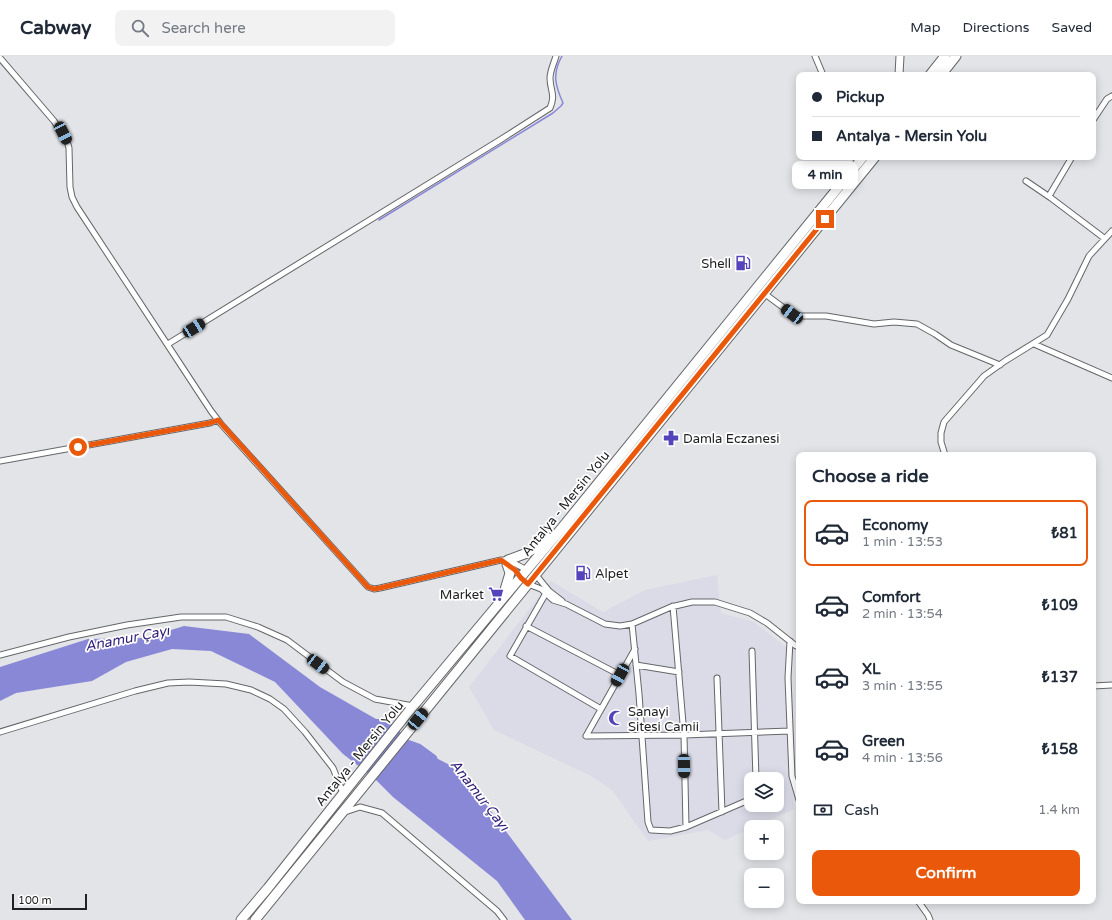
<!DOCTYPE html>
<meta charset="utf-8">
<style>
body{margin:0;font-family:"Varela Round",sans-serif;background:#f2f2f3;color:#1f2937;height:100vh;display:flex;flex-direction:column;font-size:15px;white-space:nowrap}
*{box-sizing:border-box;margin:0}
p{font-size:13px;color:#747a83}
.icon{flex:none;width:22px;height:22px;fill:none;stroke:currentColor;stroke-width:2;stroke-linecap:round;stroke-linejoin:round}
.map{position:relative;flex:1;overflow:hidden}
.side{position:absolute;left:796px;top:396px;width:300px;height:452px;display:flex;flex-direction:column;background:#fff;border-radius:8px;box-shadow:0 2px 10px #0003}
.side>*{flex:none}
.hud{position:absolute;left:796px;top:16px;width:300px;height:88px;border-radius:8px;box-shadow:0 2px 10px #0003;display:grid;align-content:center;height:88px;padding:0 16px;background:#fff}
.fabs{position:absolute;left:744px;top:716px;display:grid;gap:8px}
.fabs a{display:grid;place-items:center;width:40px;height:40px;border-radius:8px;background:#fff;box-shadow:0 2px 10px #0003;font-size:20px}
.scale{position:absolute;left:12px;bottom:10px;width:75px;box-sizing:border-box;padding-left:4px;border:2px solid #222224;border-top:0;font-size:11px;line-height:14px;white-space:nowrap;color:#222224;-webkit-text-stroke:3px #fff;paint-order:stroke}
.end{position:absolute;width:18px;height:18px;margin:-9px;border:5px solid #ea580c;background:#fff;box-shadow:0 0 0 2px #fff}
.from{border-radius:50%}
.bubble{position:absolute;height:28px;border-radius:8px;background:#fff;box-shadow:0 2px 10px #0003;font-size:13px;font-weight:700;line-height:28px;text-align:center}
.car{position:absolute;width:12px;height:24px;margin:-12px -6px;border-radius:5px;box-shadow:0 0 3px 1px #0007;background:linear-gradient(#222 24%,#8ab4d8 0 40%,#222 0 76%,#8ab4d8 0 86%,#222 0)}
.hud b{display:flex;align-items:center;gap:14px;height:38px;font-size:15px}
.hud b+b{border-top:1px solid #e0e1e3}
.hud i{width:10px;height:10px;background:#1f2937}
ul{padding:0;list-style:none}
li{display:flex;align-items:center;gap:12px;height:66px;margin:0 8px 6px;padding:0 8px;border:2px solid transparent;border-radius:8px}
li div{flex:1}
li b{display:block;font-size:15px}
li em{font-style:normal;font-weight:700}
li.selected{border-color:#ea580c}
li>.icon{width:36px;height:36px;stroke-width:1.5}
h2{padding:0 16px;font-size:18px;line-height:48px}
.pay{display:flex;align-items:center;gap:10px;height:44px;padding:0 16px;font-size:15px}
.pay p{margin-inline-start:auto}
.cta{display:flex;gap:8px;margin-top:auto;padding:8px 16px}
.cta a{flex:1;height:46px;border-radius:8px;background:#ea580c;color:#fff;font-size:16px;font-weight:700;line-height:46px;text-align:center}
header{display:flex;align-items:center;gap:24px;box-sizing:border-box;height:56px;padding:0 20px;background:#fff;border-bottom:1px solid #e0e1e3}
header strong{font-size:19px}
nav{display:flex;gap:22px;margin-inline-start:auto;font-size:14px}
.search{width:280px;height:36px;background:#f2f2f3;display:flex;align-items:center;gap:10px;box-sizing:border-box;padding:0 14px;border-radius:8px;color:#747a83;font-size:15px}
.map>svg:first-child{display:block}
</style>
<header>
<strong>Cabway</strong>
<div class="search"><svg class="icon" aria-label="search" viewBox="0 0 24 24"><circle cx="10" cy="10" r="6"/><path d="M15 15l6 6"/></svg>Search here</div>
<nav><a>Map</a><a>Directions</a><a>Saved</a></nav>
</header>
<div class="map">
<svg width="1112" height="864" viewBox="0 0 1112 864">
<rect width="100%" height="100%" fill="#e3e4e8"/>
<path fill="#dadbe7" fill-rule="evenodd" d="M717,519L721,557L754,566L786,591L789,713L794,753L725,784L708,774L648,785L612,734L591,720L494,674L469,631L551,525L603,556L645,534ZM751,723H777V749H751Z"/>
<path fill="#8988d7" d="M184,570L249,578L320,631L376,663H388L414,691L450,709L482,743L572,864H525L497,825L393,741L374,722L343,698L275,626L211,595L172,593L126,606L92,625L16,637L0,645V611L88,583L145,582Z"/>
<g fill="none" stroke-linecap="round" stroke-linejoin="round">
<path stroke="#8988d7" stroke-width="1.5" d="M379,164L553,57L561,50L563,47C555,29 552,18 562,0"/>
<path stroke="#8988d7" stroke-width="9" d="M404,687L418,692L433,703"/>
<g stroke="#656669" stroke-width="7">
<path id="street" d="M815,0L823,19
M0,2L54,65L67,85L69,92L70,131L72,141L77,151L211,355L221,368L368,531L374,533L380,532L501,504H508L527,514
M1093,64L1107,43L1112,40
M1026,125L1051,142L1104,182
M1049,140L1072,101
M765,238L792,258L801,260H826L874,268L894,266L917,268L935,278L951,289L1000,309
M168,288L500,84L550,52C556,38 550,35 550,22C550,15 554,7 556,0
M1034,288L1112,322
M945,399L941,386V377L944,366L984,320L1005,305L1047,279L1068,243L1089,200L1112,175
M0,405L210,367L218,364
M508,509L515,514L521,522
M536,519L549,535L562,545
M528,528L541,533L553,544L566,548L605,568L620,570L632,568L671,551L692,546H715L750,557L767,567L796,590L799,591
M546,537L510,600L601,653
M673,550L684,679L686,771
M632,568L639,638L648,766L651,774L670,775L686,771L751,743
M526,570L620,619
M790,585L788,622L792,720L799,744
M635,593L586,680L684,679L790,675
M752,595L756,723
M0,599L69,581L127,569L181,561H226L258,571L287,584L343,626L375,643L413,650
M636,609L679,616
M717,622L722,756
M1093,630L1112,629
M0,676L135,635L168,627L189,626L226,628L251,634L270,643L284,653L305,676L333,712L343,737
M345,756L360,751L382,757L497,855L504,864
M918,845L928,859L930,864"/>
</g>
<g stroke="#656669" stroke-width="9">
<path id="secondary" d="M899,19L900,0"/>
</g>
<g stroke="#656669" stroke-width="11">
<path id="highway" d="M930,19L945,0
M941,19L956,0
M508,504L527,497L549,482
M504,537L510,517L507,508
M241,864L268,832L409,655L561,473L863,101
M255,864L875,101"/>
</g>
<use href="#street" stroke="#fff" stroke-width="5"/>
<use href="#secondary" stroke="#fff" stroke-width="7"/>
<use href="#highway" stroke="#fff" stroke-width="9"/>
</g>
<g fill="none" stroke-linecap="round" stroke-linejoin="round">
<path stroke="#ea580c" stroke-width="5" d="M78,391L210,367L218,364L368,531L374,533L380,532L501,504L515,514L521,522L528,528L825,163"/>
</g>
<defs>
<g id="fuel-bare" transform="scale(1.2)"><path d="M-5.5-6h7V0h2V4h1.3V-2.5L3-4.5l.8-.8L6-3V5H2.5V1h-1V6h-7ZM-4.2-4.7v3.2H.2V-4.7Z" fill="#5444bc" stroke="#fff" stroke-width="2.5" paint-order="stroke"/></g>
<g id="pharmacy-bare" transform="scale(1.2)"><path d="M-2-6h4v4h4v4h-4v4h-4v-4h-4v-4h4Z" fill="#5444bc" stroke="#fff" stroke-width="2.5" paint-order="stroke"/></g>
<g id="supermarket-bare" transform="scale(1.2)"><path d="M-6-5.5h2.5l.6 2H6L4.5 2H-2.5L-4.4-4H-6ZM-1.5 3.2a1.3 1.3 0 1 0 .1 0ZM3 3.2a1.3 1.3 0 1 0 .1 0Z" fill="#5444bc" stroke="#fff" stroke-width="2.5" paint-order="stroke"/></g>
<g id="mosque-bare" transform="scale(1.2)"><path d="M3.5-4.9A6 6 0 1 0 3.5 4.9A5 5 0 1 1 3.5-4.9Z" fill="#5444bc" stroke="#fff" stroke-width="2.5" paint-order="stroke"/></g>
</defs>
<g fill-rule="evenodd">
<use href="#fuel-bare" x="743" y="207"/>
<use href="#pharmacy-bare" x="671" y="382"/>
<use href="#fuel-bare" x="583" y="517"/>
<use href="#supermarket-bare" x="496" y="538"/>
<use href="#mosque-bare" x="616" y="662"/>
</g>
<g text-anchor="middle" stroke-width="3.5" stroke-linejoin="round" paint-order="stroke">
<g font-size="13" fill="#222224" stroke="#fff" text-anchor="start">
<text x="731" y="212" text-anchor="end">Shell</text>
<text x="683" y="387">Damla Eczanesi</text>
<text x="595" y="522">Alpet</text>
<text x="484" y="543" text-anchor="end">Market</text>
<text x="628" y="660">Sanayi<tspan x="628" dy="15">Sitesi Camii</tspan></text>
</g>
<g font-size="13" fill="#222224" stroke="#fff">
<text transform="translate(565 447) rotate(-51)" y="5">Antalya - Mersin Yolu</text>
<text transform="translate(359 697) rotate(-51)" y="5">Antalya - Mersin Yolu</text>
</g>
<g font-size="14" font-style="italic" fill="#301f7a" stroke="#fff">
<text transform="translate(127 582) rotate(-11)" y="5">Anamur Çayı</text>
<text transform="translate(480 739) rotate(52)" y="5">Anamur Çayı</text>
</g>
</g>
</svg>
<div class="fabs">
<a><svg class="icon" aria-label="layers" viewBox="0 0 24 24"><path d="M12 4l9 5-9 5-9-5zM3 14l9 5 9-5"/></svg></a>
<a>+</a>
<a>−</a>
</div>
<div class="scale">100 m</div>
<i class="end from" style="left:78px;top:391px"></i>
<i class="end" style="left:825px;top:163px"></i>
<div class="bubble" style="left:792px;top:105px;width:66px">4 min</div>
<i class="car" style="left:63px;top:77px;rotate:153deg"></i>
<i class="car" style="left:792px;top:258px;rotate:307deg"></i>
<i class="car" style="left:194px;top:272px;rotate:58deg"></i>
<i class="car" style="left:318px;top:608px;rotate:127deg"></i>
<i class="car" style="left:620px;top:619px;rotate:209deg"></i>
<i class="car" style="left:418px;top:663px;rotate:39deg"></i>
<i class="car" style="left:684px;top:710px;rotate:179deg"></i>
<div class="hud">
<b><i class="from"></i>Pickup</b>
<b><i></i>Antalya - Mersin Yolu</b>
</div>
<section class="side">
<h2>Choose a ride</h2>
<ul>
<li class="selected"><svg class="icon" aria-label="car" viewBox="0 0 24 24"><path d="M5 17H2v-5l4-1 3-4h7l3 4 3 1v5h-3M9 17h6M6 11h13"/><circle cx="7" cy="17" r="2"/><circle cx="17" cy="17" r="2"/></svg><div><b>Economy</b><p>1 min · 13:53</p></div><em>₺81</em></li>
<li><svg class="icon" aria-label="car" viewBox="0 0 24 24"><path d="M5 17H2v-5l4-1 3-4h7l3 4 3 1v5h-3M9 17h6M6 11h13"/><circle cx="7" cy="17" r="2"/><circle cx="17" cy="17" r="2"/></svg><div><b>Comfort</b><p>2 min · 13:54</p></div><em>₺109</em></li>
<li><svg class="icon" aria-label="car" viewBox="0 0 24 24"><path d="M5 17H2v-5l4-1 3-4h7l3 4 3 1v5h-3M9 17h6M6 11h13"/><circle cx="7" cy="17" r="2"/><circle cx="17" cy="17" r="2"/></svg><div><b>XL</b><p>3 min · 13:55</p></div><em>₺137</em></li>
<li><svg class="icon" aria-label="car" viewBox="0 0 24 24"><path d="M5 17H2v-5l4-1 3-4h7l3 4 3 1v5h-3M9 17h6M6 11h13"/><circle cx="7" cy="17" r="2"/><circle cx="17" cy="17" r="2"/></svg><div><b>Green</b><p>4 min · 13:56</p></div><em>₺158</em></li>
</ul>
<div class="pay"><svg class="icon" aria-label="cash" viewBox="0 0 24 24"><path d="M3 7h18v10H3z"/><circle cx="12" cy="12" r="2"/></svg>Cash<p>1.4 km</p></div>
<div class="cta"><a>Confirm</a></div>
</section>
</div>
